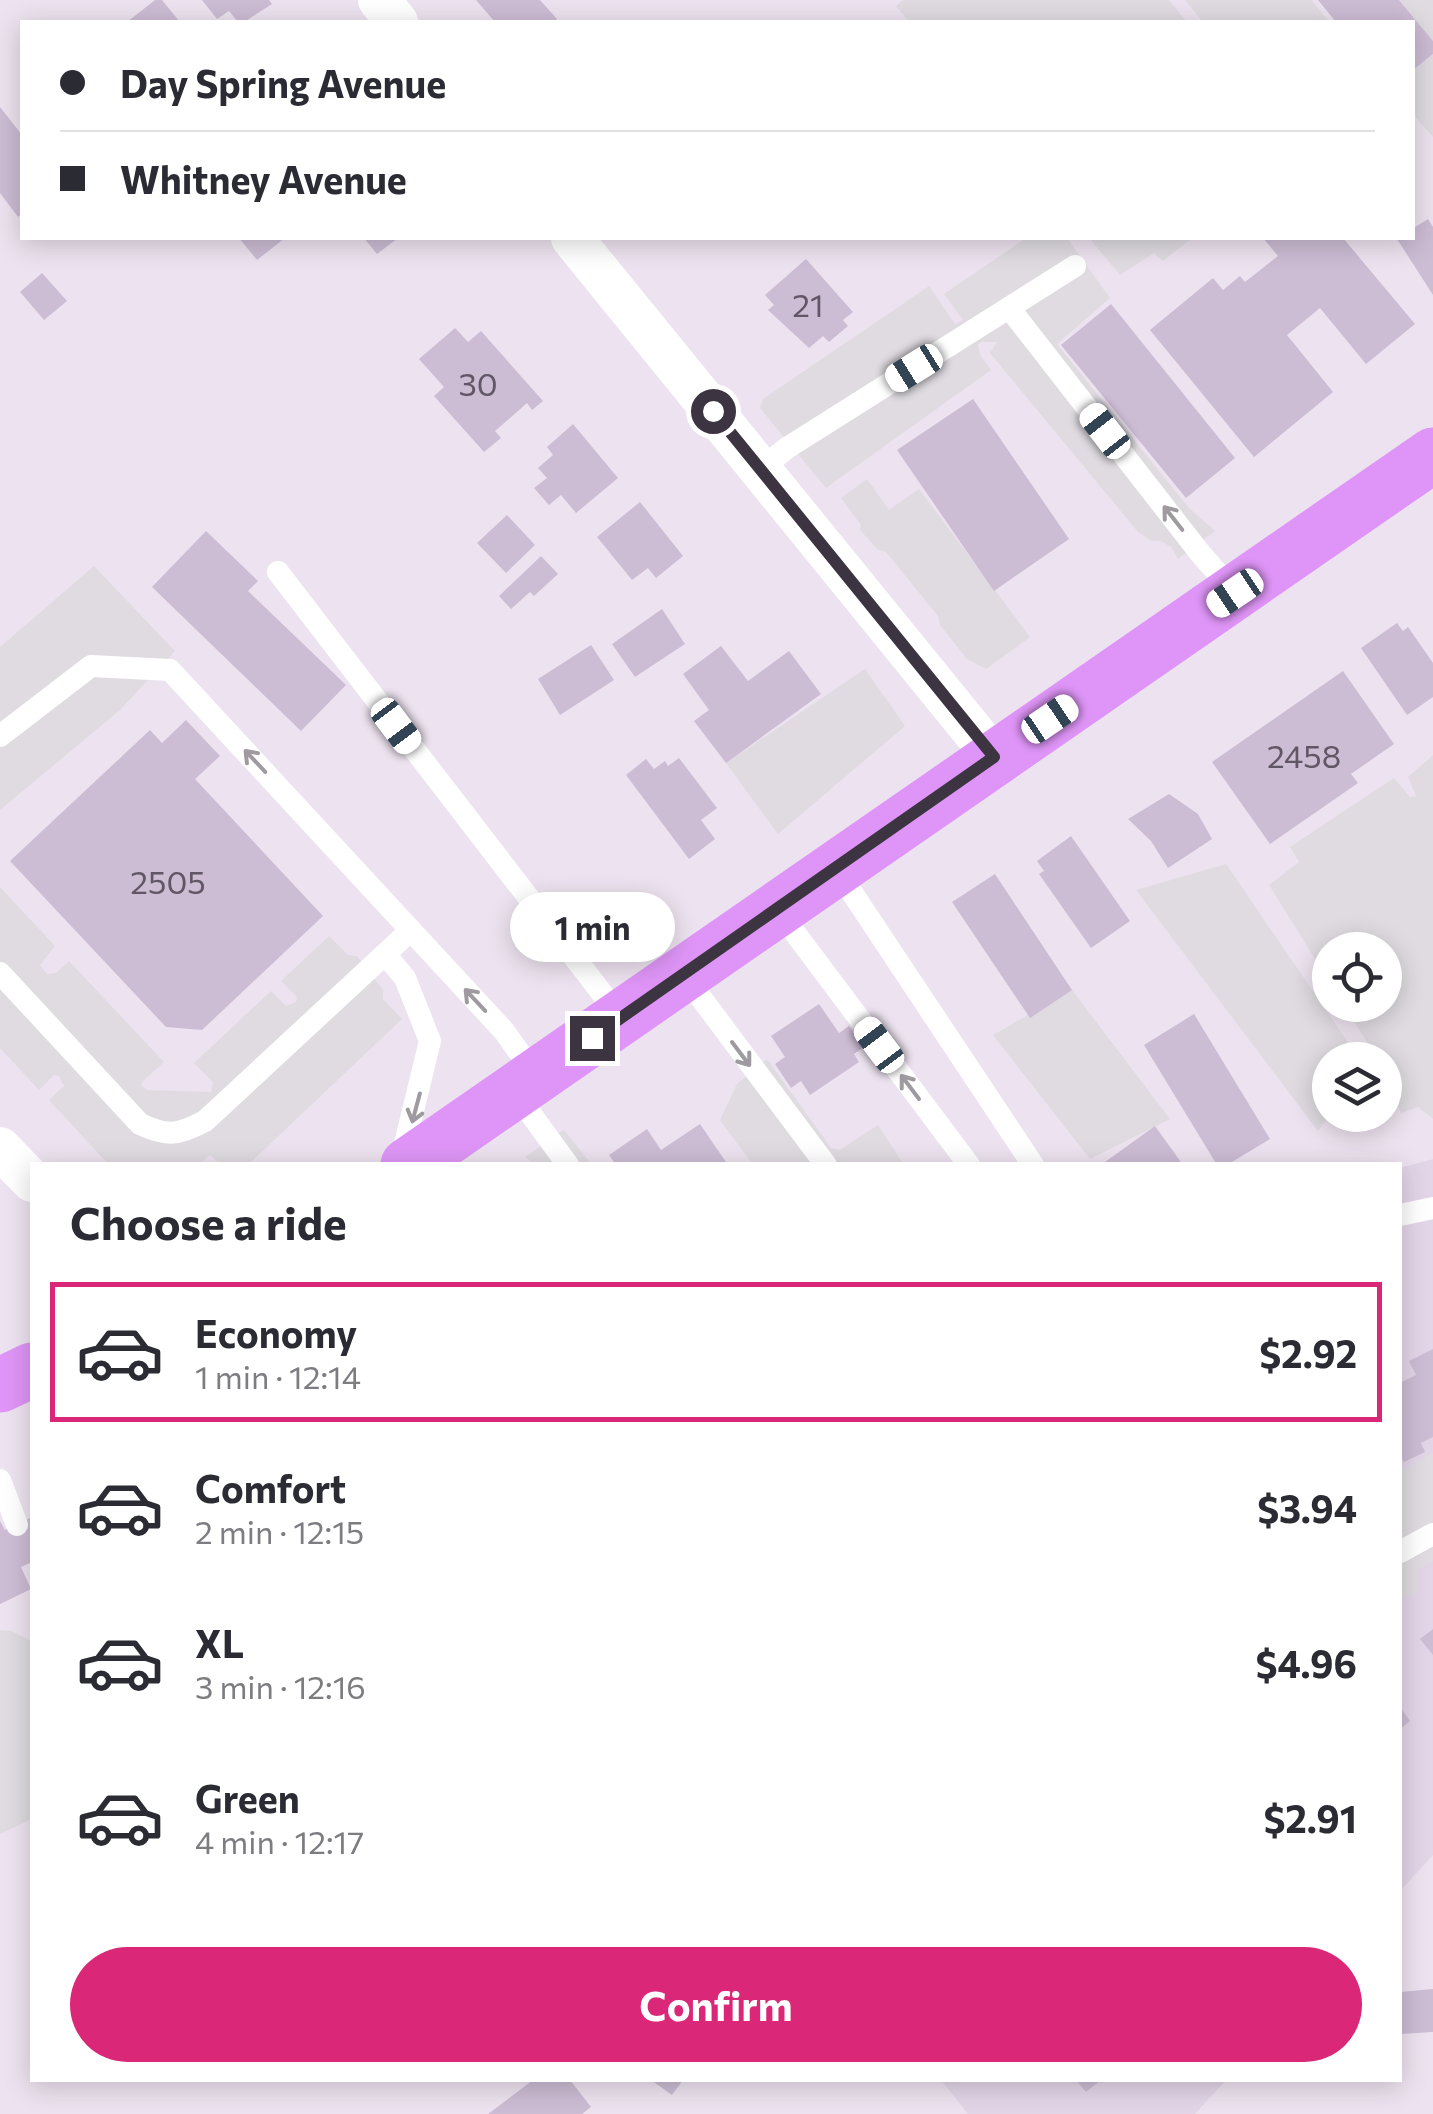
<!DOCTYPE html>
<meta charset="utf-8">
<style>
body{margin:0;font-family:Commissioner,sans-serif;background:#f2f2f3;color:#2b2b33;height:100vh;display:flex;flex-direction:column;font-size:38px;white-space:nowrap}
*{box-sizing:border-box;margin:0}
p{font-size:32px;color:#7c7c81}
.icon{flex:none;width:55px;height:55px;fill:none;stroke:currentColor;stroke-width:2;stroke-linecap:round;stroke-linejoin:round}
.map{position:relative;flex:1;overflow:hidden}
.sheet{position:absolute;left:30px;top:1162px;width:1372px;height:920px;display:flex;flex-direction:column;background:#fff;border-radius:0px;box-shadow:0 5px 25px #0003}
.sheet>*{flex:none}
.guide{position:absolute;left:20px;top:20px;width:1395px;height:220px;border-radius:0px;box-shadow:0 5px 25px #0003;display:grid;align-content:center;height:220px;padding:0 40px;background:#fff}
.buttons{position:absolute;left:1312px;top:932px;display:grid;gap:20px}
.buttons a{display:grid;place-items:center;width:90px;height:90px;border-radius:50%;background:#fff;box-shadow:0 5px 25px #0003;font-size:50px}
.end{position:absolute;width:45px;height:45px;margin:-22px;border:12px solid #3d3442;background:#fff;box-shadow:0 0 0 5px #fff}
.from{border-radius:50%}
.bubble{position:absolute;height:70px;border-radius:35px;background:#fff;box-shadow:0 5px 25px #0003;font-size:32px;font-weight:700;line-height:70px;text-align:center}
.car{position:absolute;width:30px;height:60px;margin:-30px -15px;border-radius:12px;box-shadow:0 0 8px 2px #0007;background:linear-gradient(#fff 24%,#345 0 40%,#fff 0 76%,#345 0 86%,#fff 0)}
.guide b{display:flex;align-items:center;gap:35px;height:95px;font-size:38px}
.guide b+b{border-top:2px solid #e1e1e2}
.guide i{width:25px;height:25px;background:#2b2b33}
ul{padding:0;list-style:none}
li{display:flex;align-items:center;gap:30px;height:140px;margin:0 20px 15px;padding:0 20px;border:5px solid transparent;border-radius:0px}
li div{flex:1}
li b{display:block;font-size:38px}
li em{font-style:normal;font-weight:700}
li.current{border-color:#db2777}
li>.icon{width:90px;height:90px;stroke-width:1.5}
h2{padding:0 40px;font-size:45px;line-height:120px}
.primary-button{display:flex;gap:20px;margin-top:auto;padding:20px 40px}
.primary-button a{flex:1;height:115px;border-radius:60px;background:#db2777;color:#fff;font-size:40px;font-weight:700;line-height:115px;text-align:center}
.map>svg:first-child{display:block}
</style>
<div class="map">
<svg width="1433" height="2114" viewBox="0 0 1433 2114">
<rect width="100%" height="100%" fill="#ede3f0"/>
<path fill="#e3d5e8" d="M1433,1159V1855L1400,1891V1168Z
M941,2080H1226L1195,2114H968Z"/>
<path fill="#dfdbe1" d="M903,0H1169L1187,22H909L896,6Z
M1185,0H1312L1329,22H1203Z
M1399,0H1433V41Z
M1433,54V137L1412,113L1413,71Z
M1026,238H1067L1110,298L1057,344L1189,508L1215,531L1178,559L1171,547L1161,541H1152L1138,532L990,353L997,342H981L978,345L980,355L991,370L826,488L760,408L763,399L929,286L955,324L963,320L944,294Z
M1089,238H1192L1163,261L1154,253L1120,275Z
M867,479L889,510L919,489L1030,637L986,669L967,659L940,625L938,616L886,552L878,550L860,530L861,525L841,498Z
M94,566L175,651L120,710L0,810V647Z
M865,669L905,726L778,834L726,763Z
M1433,755V1119L1418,1107L1401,1113L1385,1076V1060H1378L1344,1005H1385V950H1330V983L1269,885L1299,862L1290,847L1394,778L1410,797L1416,796L1408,777Z
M1226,864L1360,1060H1330V1115L1318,1131L1136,890Z
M0,887L55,946L40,965L47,974L56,973L69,961L164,1062L143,1081L141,1085L147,1090L211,1092L213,1082L194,1063L271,991L286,1006L296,1002L297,997L281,981L329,936L348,955L357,956L383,990V999L402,1019L248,1165H221L210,1155L198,1165H109L49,1100L64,1086L59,1076L54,1075L39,1090L0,1048Z
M1072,990L1170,1119L1090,1159L993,1035Z
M767,1059L831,1148L840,1150L878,1125L904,1165H753L720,1120L737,1084Z
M564,1130L592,1165H535L525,1157Z
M1433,1453V1561L1417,1570L1418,1591L1400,1601V1471Z
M0,1630L11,1631L32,1641V1819L0,1834Z"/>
<path fill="#ccbcd4" d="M155,0H162L180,22H127Z
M202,0H269L272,4L244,22H238L229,11L217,19Z
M476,0H540L557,19L553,22H495Z
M1318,0H1399L1433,41V54L1412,71V22H1336Z
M0,107L22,135V213L18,217L0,193Z
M1428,219L1433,227V295L1397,239L1412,238V229Z
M239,238H285L257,260Z
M364,238H398L377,254Z
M1263,238H1343L1415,324L1366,364L1320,308L1287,335L1333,392L1254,457L1150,330L1213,278L1223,290L1240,276L1245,282L1278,256Z
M806,259L853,312L843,320L848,326L829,342L823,336L809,348L768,310L774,305L765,295Z
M42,273L67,301L44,320L20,292Z
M1111,304L1235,458L1186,498L1061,345Z
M455,328L468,342L481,331L543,401L532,410L527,403L495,431L501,438L484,452L434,396L444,387L419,359Z
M973,399L1069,539L994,591L897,450Z
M573,424L618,478L576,513L561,495L549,505L534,488L547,478L538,468L553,455L547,447Z
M640,502L683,556L656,578L648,568L632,580L597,537Z
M507,515L535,545L506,573L477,543Z
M206,531L258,581L248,591L346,685L301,731L152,587Z
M541,556L558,574L534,596L530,592L511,609L499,596Z
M662,609L685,644L635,677L612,644Z
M1397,623L1403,631L1408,627L1433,663V697L1407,715L1361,648Z
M591,645L614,680L560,715L538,679Z
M721,646L748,681L789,651L821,694L726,763L694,721L709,710L683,674Z
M1343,671L1394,744L1351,774L1358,783L1270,844L1212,762Z
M186,720L220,756L195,779L323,916L202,1030L166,1027L10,861L150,730L162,743Z
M679,758L717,808L701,820L715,839L689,859L626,775L646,759L654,769L665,761L668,766Z
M1169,794L1198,814L1212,839L1168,868L1151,841L1128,819Z
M1071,836L1130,921L1091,948L1039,874L1044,871L1037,861Z
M995,874L1072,990L1030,1018L952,902Z
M819,1004L839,1033L849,1026L864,1047L854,1054L859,1062L810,1095L801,1081L791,1088L775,1064L785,1057L771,1036Z
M1194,1014L1270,1139L1227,1165H1217L1144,1045Z
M700,1124L728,1165H616L609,1155L647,1129L661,1150Z
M1155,1126L1183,1165H1107L1105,1162Z
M1433,1349V1437L1421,1443L1425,1452L1404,1462L1400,1455V1383L1416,1375L1409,1361Z
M32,1517V1562L21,1567L31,1589L0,1604V1521L5,1530Z
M1433,1629V1655L1420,1639Z
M1400,1707L1410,1721L1400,1729Z
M1433,1989V2032L1400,2034V1992Z
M533,2080H570L591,2107L582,2114H488Z
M651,2080H683L672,2095Z
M1076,2080H1101L1086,2092Z"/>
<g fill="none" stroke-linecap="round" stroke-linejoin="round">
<path stroke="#fff" stroke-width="22" d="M1010,309L1200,553L1235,593
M760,469L787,448L1075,266
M278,572L621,1018
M0,736L91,666L170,670L504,1031L536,1076
M835,867L1033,1165
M777,909L969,1165
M385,954L405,978L430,1041L401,1160
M0,973L140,1124C168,1137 178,1135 205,1121L411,930
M684,975L826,1165
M514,1091L568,1165
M1400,1215L1433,1208
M0,1480L17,1525
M1400,1552L1433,1534"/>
<path stroke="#fff" stroke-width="42" d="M379,0L397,22
M572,238L994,757
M0,1148L32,1181"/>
<path stroke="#df95f7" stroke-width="55" d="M408,1165L1433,455
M0,1385L32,1370"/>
</g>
<defs><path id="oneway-shaft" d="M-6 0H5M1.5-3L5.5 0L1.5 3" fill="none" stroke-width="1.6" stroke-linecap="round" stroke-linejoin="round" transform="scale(2.5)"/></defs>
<g stroke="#9e9aa0">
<use href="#oneway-shaft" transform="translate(1173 518) rotate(-128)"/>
<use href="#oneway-shaft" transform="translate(255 761) rotate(-133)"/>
<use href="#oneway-shaft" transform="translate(475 1000) rotate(-133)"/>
<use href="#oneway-shaft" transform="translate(741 1054) rotate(53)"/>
<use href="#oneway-shaft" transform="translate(910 1087) rotate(-127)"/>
<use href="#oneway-shaft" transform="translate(416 1108) rotate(105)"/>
</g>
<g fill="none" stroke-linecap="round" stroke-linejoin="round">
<path stroke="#3d3442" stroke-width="12" d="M592,1038L994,757L713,411"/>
</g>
<g text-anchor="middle" stroke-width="8" stroke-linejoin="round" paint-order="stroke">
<g font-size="32" fill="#615666">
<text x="808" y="317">21</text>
<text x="478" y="396">30</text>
<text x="1304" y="768">2458</text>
<text x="168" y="894">2505</text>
</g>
</g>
</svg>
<div class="buttons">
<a><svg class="icon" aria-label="locate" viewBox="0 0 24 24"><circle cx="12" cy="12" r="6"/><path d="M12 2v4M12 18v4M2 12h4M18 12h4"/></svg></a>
<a><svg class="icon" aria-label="layers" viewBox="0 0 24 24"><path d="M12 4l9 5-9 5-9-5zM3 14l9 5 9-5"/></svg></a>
</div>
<i class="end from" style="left:713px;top:411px"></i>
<i class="end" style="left:592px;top:1038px"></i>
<div class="bubble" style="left:510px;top:892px;width:165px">1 min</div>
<i class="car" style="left:914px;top:368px;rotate:238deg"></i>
<i class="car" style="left:1105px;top:431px;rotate:322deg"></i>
<i class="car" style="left:1235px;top:593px;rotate:236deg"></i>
<i class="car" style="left:1050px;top:719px;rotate:56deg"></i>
<i class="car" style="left:396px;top:726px;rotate:143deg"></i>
<i class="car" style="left:879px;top:1045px;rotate:323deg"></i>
<div class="guide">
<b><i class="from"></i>Day Spring Avenue</b>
<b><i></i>Whitney Avenue</b>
</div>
<section class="sheet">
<h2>Choose a ride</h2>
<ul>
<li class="current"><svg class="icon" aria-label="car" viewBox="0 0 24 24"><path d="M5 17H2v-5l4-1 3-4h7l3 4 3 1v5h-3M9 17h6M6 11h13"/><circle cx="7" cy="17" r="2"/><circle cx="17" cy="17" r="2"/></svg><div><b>Economy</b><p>1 min · 12:14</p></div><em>$2.92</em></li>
<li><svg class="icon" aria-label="car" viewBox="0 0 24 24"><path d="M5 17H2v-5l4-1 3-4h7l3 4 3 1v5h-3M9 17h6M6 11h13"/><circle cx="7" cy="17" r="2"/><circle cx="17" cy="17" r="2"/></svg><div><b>Comfort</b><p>2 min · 12:15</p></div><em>$3.94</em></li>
<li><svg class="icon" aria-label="car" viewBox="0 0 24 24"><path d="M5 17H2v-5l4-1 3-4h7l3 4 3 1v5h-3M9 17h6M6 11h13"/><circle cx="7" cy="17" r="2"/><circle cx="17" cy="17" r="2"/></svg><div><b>XL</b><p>3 min · 12:16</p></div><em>$4.96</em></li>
<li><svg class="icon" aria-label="car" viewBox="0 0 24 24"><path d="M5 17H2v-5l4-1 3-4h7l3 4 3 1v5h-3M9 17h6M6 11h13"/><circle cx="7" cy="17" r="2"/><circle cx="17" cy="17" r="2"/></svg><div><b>Green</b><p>4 min · 12:17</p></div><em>$2.91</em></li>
</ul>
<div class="primary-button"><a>Confirm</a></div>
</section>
</div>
